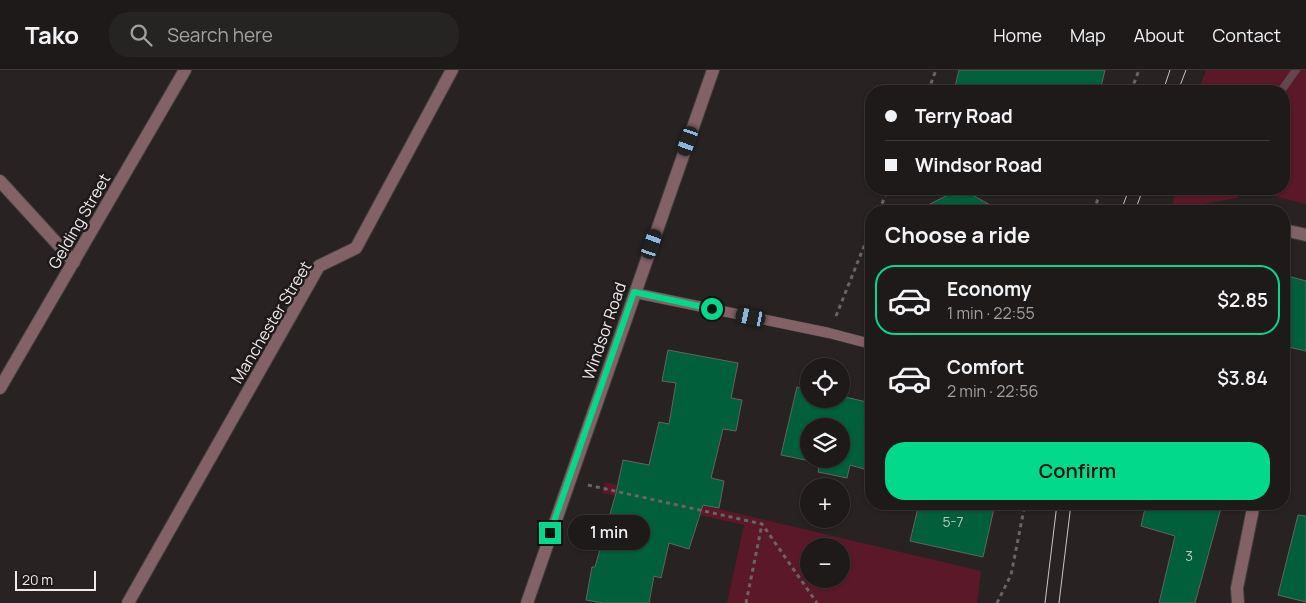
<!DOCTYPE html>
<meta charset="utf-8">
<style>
body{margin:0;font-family:Manrope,sans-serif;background:#262323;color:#f1f3f6;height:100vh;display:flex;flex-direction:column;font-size:19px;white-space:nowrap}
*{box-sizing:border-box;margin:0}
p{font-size:16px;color:#a1a1a2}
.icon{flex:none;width:28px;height:28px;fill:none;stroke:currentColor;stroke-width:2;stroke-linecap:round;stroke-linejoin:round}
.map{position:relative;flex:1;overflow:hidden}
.panel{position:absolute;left:865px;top:135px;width:425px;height:305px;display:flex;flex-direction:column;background:#1e1a1a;border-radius:20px;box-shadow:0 1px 4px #0004,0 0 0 1px #3c3839}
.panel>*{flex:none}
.top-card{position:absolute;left:865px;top:15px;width:425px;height:110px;border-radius:20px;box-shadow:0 1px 4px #0004,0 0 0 1px #3c3839;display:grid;align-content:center;height:110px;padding:0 20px;background:#1e1a1a}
.fabs{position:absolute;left:800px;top:288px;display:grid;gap:10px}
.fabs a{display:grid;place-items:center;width:50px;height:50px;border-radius:50%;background:#1e1a1a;box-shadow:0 1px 4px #0004,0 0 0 1px #3c3839;font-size:25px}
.scale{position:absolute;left:15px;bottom:12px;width:81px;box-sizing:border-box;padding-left:5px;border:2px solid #eeeaea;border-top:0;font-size:14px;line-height:18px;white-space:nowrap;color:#eeeaea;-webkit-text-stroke:4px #1e191a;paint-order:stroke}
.end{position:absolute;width:22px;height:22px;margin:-11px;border:6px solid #02d98b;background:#111;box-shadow:0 0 0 2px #111}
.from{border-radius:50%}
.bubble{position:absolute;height:35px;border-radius:18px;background:#1e1a1a;box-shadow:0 1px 4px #0004,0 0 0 1px #3c3839;font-size:16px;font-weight:600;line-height:35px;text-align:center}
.car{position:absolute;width:15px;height:30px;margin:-15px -8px;border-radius:6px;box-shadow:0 0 4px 1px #0007;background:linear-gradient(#222 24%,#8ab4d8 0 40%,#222 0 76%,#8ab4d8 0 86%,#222 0)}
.top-card b{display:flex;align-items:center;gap:18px;height:48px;font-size:19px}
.top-card b+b{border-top:1px solid #3c3839}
.top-card i{width:12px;height:12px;background:#f1f3f6}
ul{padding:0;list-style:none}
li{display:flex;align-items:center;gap:15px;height:70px;margin:0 10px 8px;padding:0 10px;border:2px solid transparent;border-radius:20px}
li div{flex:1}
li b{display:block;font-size:19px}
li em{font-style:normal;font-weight:600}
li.on{border-color:#02d98b}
li>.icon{width:45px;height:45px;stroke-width:1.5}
h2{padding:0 20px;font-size:22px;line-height:60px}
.cta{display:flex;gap:10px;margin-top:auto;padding:10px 20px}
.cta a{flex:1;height:58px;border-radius:20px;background:#02d98b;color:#111;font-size:20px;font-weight:600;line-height:58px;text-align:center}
header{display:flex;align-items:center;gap:30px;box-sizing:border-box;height:70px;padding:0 25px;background:#1e1a1a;border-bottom:1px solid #3c3839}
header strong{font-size:24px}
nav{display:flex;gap:28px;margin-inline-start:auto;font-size:18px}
.search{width:350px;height:45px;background:#262323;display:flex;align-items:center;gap:12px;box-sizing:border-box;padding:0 18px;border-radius:20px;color:#a1a1a2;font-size:19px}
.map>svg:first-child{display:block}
</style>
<header>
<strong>Tako</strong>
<div class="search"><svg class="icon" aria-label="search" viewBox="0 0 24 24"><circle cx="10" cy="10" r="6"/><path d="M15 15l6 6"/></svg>Search here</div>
<nav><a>Home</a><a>Map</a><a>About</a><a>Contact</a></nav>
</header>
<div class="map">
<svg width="1306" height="533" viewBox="0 0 1306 533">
<rect width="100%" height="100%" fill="#282223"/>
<path fill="#5b1829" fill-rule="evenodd" d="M1206,0H1306V134L1246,119H1284V21H1198Z
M1176,119H1245L1237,128L1171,140Z
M605,412L981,501L977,533H727L744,455L602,423ZM809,476H841V509H809Z"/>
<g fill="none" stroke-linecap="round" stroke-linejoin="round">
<path stroke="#66464e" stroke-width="8" d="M1281,21L1296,0"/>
</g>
<path fill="#025f3b" stroke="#606562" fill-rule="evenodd" d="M959,0H1105L1100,21H954Z
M956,121H965L1001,141H916Z
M1284,205L1306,211V281L1284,276Z
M668,280L738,293L731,328L742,330L736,361L723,359L711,408L724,411L719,438L703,435L689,479L669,473L661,508L654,506L649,533H603L586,530L592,497H595L616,423L623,390L649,395L659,352L669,354L676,313L662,311Z
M797,317L809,320V329H841V326L871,333V401L850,395L847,408L818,402L820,393L781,385ZM809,356H841V389H809Z
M919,434H995L983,487L910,471Z
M1146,434H1204L1221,438L1195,533H1159L1175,466L1141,456Z
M1298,445L1306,446V532L1278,525Z"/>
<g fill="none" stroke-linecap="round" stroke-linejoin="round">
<g stroke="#443e3f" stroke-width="11">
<path id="lane" d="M635,223L829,263L871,274"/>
</g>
<g stroke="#443e3f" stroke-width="14">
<path id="street" d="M0,111L74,192
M1284,160L1306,165
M0,318L185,0
M128,533L319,196L356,178L452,0
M527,533L713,0
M1238,533L1237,518L1254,434"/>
</g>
<path stroke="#6a6565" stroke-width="3" stroke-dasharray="4 4" stroke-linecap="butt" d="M928,21L936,0
M1131,21L1139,0
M879,141L888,119
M1094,141L1101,119
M836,246L871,159
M588,415L762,454L817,533
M746,533L762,454
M997,533L1011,505L1025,434"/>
<use href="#lane" stroke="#836267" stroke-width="10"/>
<use href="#street" stroke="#836267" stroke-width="12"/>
<path stroke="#cac6c6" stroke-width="1" d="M1163,21L1170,0
M1178,21L1186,0
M1121,141L1129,119
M1135,141L1143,119
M1045,533L1057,434
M1059,533L1071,434"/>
</g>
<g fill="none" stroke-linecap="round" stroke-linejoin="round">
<path stroke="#02d98b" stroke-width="6" d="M550,463L634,222L712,239"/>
</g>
<g text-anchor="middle" stroke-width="5" stroke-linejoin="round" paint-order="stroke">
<g font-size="14" fill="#b3c7be">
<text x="953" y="457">5-7</text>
<text x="1189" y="491">3</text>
</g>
<g font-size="16" fill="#eeeaea" stroke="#1e191a">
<text transform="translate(79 151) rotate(-60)" y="6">Gelding Street</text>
<text transform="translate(271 252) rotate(-59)" y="6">Manchester Street</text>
<text transform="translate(604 261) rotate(-71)" y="6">Windsor Road</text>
</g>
</g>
</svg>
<div class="fabs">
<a><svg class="icon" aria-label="locate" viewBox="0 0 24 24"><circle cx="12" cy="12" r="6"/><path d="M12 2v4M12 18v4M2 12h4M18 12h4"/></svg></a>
<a><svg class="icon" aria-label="layers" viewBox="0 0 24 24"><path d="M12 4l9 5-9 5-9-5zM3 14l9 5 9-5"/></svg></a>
<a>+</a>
<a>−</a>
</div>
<div class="scale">20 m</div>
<i class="end from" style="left:712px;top:239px"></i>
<i class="end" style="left:550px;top:463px"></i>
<div class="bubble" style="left:568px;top:445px;width:82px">1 min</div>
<i class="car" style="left:688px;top:71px;rotate:199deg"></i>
<i class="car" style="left:652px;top:174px;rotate:19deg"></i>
<i class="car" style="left:751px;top:247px;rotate:282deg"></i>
<div class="top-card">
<b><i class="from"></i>Terry Road</b>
<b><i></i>Windsor Road</b>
</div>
<section class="panel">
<h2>Choose a ride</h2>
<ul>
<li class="on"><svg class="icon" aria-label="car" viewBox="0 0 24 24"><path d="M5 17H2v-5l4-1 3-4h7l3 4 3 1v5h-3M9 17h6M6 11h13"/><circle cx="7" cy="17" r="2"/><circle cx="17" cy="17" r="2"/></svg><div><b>Economy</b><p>1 min · 22:55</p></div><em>$2.85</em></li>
<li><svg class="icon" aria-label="car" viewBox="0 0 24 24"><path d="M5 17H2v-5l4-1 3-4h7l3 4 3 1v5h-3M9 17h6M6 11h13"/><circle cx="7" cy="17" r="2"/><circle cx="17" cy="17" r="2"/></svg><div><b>Comfort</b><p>2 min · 22:56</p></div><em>$3.84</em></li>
</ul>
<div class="cta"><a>Confirm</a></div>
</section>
</div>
